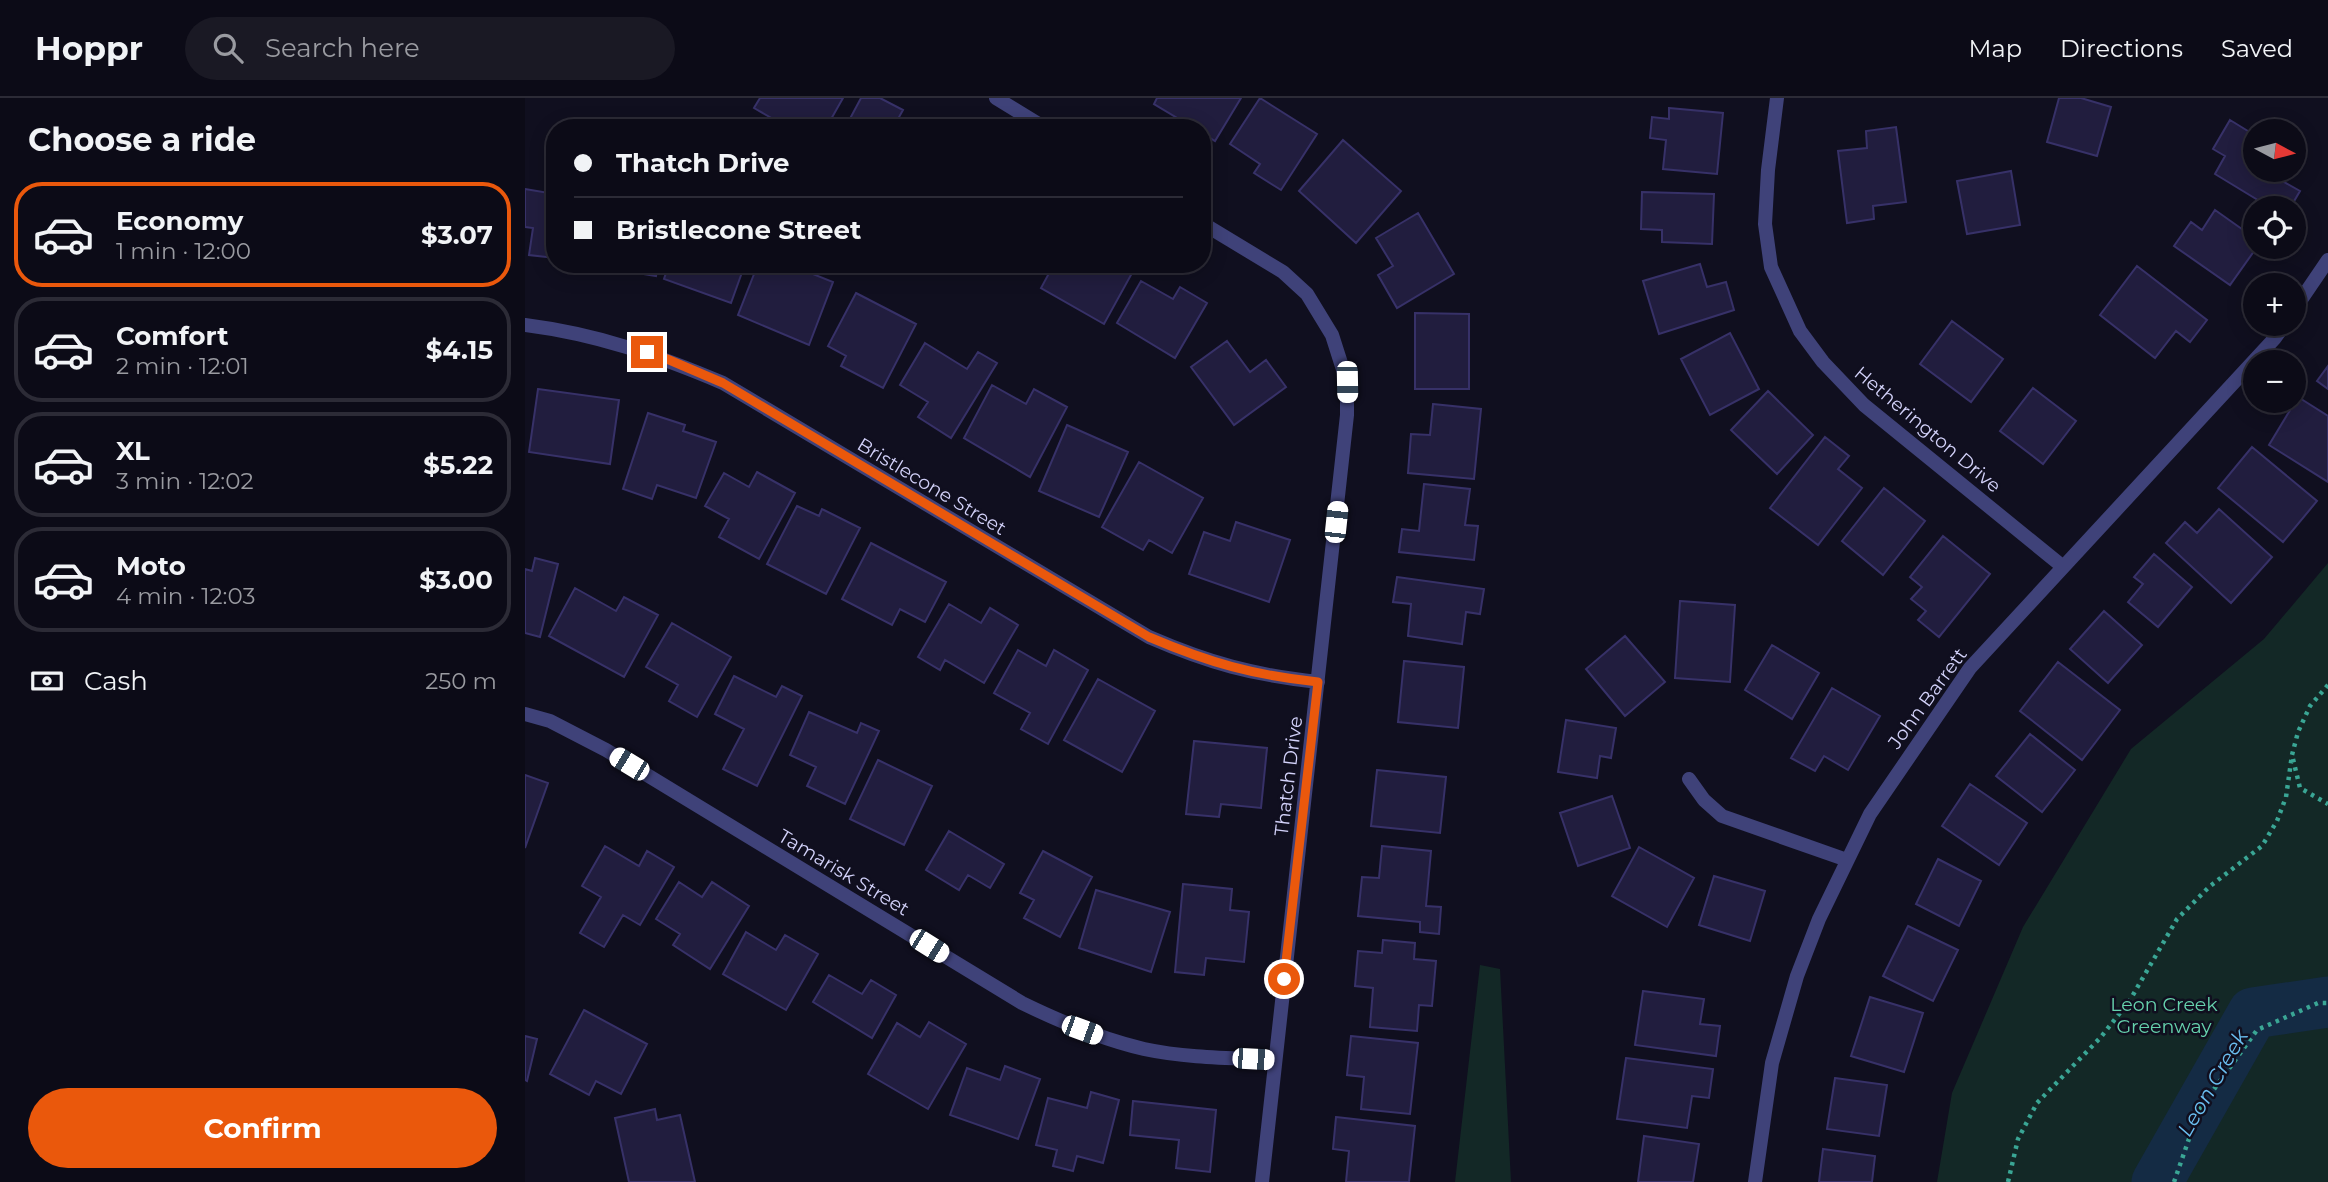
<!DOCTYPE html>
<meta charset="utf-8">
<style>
body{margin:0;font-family:Montserrat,sans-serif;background:#1a1924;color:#f1f3f6;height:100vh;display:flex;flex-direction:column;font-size:26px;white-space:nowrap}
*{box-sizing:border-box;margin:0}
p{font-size:23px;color:#9a9ba1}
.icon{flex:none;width:38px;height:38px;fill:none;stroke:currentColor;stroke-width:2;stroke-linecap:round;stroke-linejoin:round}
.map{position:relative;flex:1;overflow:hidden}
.details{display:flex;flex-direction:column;background:#0c0b17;width:525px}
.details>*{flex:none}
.guide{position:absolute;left:21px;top:21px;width:665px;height:154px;border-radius:28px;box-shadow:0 4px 18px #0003,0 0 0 2px #2c2b36;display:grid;align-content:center;height:154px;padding:0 28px;background:#0c0b17}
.needle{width:46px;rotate:97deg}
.fabs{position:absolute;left:1718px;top:21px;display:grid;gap:14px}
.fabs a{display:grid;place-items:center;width:63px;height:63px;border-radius:50%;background:#0c0b17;box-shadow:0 4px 18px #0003,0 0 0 2px #2c2b36;font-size:35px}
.end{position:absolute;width:32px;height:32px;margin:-16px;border:9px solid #ea580c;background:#fff;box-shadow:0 0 0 4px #fff}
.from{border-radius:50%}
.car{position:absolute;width:21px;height:42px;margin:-21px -10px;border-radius:9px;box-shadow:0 0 5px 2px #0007;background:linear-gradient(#fff 24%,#345 0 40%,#fff 0 76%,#345 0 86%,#fff 0)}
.guide b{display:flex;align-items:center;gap:24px;height:66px;font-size:26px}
.guide b+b{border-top:2px solid #2c2b36}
.guide i{width:18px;height:18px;background:#f1f3f6}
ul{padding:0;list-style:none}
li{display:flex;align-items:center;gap:21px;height:105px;margin:0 14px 10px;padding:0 14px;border:4px solid #2c2b36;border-radius:28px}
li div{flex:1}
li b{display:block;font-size:26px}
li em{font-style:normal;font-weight:700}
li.current{border-color:#ea580c}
li>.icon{width:63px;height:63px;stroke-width:1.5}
h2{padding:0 28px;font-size:32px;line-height:84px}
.pay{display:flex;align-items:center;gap:18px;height:77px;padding:0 28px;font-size:26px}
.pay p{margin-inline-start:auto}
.cta{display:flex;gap:14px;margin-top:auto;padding:14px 28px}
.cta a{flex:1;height:80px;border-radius:42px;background:#ea580c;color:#fff;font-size:28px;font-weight:700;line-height:80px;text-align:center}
header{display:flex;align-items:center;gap:42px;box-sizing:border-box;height:98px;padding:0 35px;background:#0c0b17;border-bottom:2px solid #2c2b36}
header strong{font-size:33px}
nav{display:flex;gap:38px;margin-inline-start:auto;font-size:24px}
.search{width:490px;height:63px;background:#1a1924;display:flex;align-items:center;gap:18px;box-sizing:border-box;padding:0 24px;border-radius:38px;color:#9a9ba1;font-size:26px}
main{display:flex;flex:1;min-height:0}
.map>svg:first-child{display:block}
</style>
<header>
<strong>Hoppr</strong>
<div class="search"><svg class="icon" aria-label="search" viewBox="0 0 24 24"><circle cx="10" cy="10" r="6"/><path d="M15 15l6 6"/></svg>Search here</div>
<nav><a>Map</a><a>Directions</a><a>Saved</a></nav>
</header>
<main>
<section class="details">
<h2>Choose a ride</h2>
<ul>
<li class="current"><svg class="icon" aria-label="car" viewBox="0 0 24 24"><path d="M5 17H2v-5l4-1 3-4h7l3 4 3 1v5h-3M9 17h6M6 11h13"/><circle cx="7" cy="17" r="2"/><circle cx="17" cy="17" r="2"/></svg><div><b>Economy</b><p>1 min · 12:00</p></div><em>$3.07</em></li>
<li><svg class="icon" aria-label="car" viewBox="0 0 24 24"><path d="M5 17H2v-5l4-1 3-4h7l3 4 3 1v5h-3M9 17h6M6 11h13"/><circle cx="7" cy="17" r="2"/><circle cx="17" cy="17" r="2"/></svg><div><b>Comfort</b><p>2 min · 12:01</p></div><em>$4.15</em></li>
<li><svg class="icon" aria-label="car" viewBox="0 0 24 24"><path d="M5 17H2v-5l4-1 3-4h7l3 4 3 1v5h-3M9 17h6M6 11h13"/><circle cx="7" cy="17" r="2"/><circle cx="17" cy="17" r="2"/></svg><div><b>XL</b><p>3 min · 12:02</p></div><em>$5.22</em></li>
<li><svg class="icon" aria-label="car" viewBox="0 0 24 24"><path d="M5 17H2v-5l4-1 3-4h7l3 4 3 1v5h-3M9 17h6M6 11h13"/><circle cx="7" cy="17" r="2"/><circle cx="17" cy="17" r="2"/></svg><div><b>Moto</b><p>4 min · 12:03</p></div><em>$3.00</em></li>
</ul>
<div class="pay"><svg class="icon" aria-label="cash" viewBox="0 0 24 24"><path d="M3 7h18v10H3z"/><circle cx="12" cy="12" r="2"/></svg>Cash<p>250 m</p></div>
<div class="cta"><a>Confirm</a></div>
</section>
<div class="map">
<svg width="1803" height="1084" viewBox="0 0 1803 1084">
<rect width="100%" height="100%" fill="#100f1f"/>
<path fill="#132826" d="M1803,465V1084H1412L1427,995L1498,829L1606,651L1739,541Z
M955,867L975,871L986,1084H930Z"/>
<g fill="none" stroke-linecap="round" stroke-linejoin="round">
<path stroke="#142b44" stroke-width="51" d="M1632,1084L1728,915L1803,904"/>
</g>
<path fill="#211d3e" stroke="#373168" stroke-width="2" d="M235,0H318L301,30H252L255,25L229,10Z
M336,0H355L378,12L368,30H320Z
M632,0H716L690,43L677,35V30H669L629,6Z
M735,0L792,36L756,92L729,75L735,66L705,46Z
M1534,0H1556L1586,9L1572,58L1522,44Z
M1144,10L1198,15L1192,76L1138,71L1141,42L1125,40L1127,19L1144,21Z
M1705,22L1731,38V72H1766L1759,84L1775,93L1765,110H1746L1690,76L1700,58L1688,51Z
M1371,29L1381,104L1348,108L1349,121L1322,125L1313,53L1342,50L1341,33Z
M818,42L876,93L831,145L774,93Z
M1486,73L1495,127L1442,136L1432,83Z
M0,91L30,96V160L4,157L8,130L0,129Z
M1117,94L1189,96L1187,146L1137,144V132L1116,131Z
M1690,112L1731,141L1732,149L1705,187L1649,148L1666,124L1677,132Z
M893,115L929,176L872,210L853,177L868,168L851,140Z
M59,166H133L131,178Z
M144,166H220L206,205L139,181Z
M233,166H263L308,184L284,247L213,217Z
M529,166H612L579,226L516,190Z
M1175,166L1182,189L1201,184L1209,212L1134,236L1118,183Z
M1612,168L1682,222L1665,244L1651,233L1630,260L1575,217Z
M616,183L648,201L655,189L682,205L650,260L592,225Z
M331,195L391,226L358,290L316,268L321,258L303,248Z
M890,215L944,216V291H890Z
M1427,223L1478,261L1446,304L1395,266Z
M1205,235L1234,291L1185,317L1156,261Z
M702,243L725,274L741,262L761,289L709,327L666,269Z
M400,245L442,271L453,254L472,265L426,340L393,319L403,304L375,287Z
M1803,268V291L1792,283Z
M467,287L501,306L509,291L542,309L505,379L439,340Z
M1508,290L1551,323L1518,366L1475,333Z
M13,291L94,302L85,366L4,354Z
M1243,293L1288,337L1252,376L1206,332Z
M1773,299L1803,318V384L1744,347Z
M908,306L956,311L949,381L883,375L886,336L905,337Z
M123,315L160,327L158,333L191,344L171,400L132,387L127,401L98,391Z
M542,327L603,354L574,419L514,393Z
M1300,339L1324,358L1313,371L1337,390L1293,447L1245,410Z
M1727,349L1792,403L1758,444L1693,390Z
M614,364L678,400L647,455L624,442L618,452L577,429Z
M232,374L270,395L234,461L194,439L204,421L180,408L199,375L224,389Z
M899,386L945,391L940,427L953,428L949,462L874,454L877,431L894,433Z
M1359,390L1400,423L1358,477L1317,443Z
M272,408L294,418L297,411L335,430L301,496L242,466Z
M1694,411L1747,459L1706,505L1641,445L1660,424L1672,435Z
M711,424L765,442L744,504L664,476L679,434L705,443Z
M1418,438L1465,476L1414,539L1393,522L1401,513L1386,501L1397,489L1385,479Z
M346,445L421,484L400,524L375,511L367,527L317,501Z
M1629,456L1667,489L1633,529L1603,504L1618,486L1609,479Z
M10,460L33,466L15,539L0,535V471L7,473Z
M872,479L959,491L955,516L941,514L937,546L883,538L886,506L868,504Z
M50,490L91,513L99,499L133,517L99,579L24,538Z
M1155,503L1210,507L1205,584L1150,580Z
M424,506L456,525L465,510L493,527L459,585L420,562L415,572L393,559Z
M1579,513L1617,547L1583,585L1545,551Z
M147,525L206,559L172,619L144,603L153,587L121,569Z
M1100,538L1140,584L1100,618L1061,571Z
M1247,547L1294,575L1267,621L1220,592Z
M493,552L521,568L529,552L563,572L523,646L496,631L505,615L469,595Z
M879,563L939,569L933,630L873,624Z
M1533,564L1595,612L1557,662L1495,613Z
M209,578L251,599L257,588L277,598L232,688L198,671L219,631L190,616Z
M573,581L630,613L597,674L539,642Z
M1307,590L1355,618L1323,672L1299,658L1290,673L1266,660Z
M284,614L332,635L336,625L354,633L320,706L282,688L291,669L265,657Z
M1041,622L1091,630L1086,660L1075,658L1072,680L1033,674Z
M1505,636L1550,672L1517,714L1471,678Z
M669,643L742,650L736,710L696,706L694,719L661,716Z
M353,662L407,688L379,747L325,721Z
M852,672L921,679L915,735L846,728Z
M0,677L23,685L0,750Z
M1445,686L1502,725L1474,767L1417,728Z
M1087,698L1105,750L1053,768L1035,715Z
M424,733L479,766L465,790L443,777L434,792L401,772Z
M80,748L114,768L122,753L149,769L115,827L98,817L79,849L55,835L76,799L57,788Z
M857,748L906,753L901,808L916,809L914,836L895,834V824L833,818L837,779L854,780Z
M1114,749L1169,780L1142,829L1087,798Z
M518,753L567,779L535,839L499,820L509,802L495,795Z
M1413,761L1456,783L1434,828L1391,806Z
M1189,778L1240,793L1225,843L1174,827Z
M154,784L177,799L187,784L224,808L185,871L148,847L155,836L131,821Z
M658,786L707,791L705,812L724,814L719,864L681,860L679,877L650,874Z
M571,792L645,814L626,874L554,850Z
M1383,828L1433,852L1408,903L1358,878Z
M221,834L251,852L260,837L293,856L261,912L198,876Z
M858,842L890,845L889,861L911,863L907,908L894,907L892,933L845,929L848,890L830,888L833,853L857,855Z
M304,877L337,896L346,882L371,897L347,940L288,904Z
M1118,893L1179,901L1175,926L1195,928L1191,958L1110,947Z
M1345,899L1398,915L1379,974L1326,958Z
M59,912L122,946L96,996L71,983L64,997L25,976Z
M404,924L441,946L403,1011L343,976L372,925L395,939Z
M0,938L12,941L2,983L0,982Z
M826,938L893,945L885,1016L836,1011L839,979L822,977Z
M1101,960L1188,971L1184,1000L1167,998L1162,1030L1092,1021Z
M480,968L515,981L493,1041L425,1017L442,970L475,982Z
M1310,980L1362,987L1354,1038L1302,1031Z
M566,994L594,1002L578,1065L552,1058L548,1073L528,1068L532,1052L511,1047L523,1000L562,1010Z
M608,1003L691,1012L685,1074L651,1070L654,1042L605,1037Z
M130,1011L132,1022L155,1017L170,1084H104L90,1020Z
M811,1019L890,1028L884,1084H821L824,1053L808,1051Z
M1119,1038L1174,1046L1168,1084H1113Z
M1298,1051L1350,1058L1347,1084H1294Z"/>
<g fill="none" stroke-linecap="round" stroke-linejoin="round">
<path stroke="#3aa695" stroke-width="4.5" stroke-dasharray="3.5 5" stroke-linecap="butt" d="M1768,661L1775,690L1803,706
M1483,1084L1493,1041L1512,1005L1576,939L1605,902L1652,821L1684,789L1737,748L1752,723L1761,699L1767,657L1773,634L1785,608L1803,587
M1649,1084L1674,1012L1732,932L1793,905H1803"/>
<path stroke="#3f4279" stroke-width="14" d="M471,0L520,30
M1252,0L1243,72L1240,126L1246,169L1275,233L1298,264L1339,307L1537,468
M677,125L758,174L782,196L807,237L822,284V317L737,1084
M1769,212L1803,162
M0,227C71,236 132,257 198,285L624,539C684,565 728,577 793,584
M0,616L25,623L81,652L497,905C536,924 576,941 619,951C661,960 706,960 749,962
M1164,681L1179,702L1197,718L1322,762
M1230,1084L1247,965L1272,878L1294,821L1345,716L1445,570L1750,240L1760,226"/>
</g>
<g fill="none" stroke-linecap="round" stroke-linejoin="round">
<path stroke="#ea580c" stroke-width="9" d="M122,254L142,261L198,285L624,539C685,565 728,577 793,584L759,881"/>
</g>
<g text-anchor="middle" stroke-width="5" stroke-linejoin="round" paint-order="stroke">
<g font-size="19" fill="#d3d2fa" stroke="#100f1f">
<text transform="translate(1403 331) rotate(40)" y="7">Hetherington Drive</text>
<text transform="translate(407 388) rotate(31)" y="7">Bristlecone Street</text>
<text transform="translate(1402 600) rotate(-54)" y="7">John Barrett</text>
<text transform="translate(763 678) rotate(-83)" y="7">Thatch Drive</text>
<text transform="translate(319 774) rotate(31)" y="7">Tamarisk Street</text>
</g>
<g font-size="19" fill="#66d2ad" stroke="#100f1f">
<text x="1639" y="913">Leon Creek<tspan x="1639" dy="22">Greenway</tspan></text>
</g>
<g font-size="21" font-style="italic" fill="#6abef0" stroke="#100f1f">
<text transform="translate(1688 985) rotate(-60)" y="7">Leon Creek</text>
</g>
</g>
</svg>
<div class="fabs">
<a><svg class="needle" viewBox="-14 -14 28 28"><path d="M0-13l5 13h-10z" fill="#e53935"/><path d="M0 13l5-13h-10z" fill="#9a9ba1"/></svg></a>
<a><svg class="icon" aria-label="locate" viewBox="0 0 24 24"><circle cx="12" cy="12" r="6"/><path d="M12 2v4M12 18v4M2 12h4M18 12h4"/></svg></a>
<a>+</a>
<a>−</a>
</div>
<i class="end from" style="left:759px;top:881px"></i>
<i class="end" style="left:122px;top:254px"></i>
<i class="car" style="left:822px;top:284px;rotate:179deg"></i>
<i class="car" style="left:811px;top:424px;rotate:6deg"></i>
<i class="car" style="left:104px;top:666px;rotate:301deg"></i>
<i class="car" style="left:404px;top:848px;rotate:122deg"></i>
<i class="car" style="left:557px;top:932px;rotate:110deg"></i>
<i class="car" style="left:728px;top:961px;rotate:93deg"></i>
<div class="guide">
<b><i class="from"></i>Thatch Drive</b>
<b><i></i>Bristlecone Street</b>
</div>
</div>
</main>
